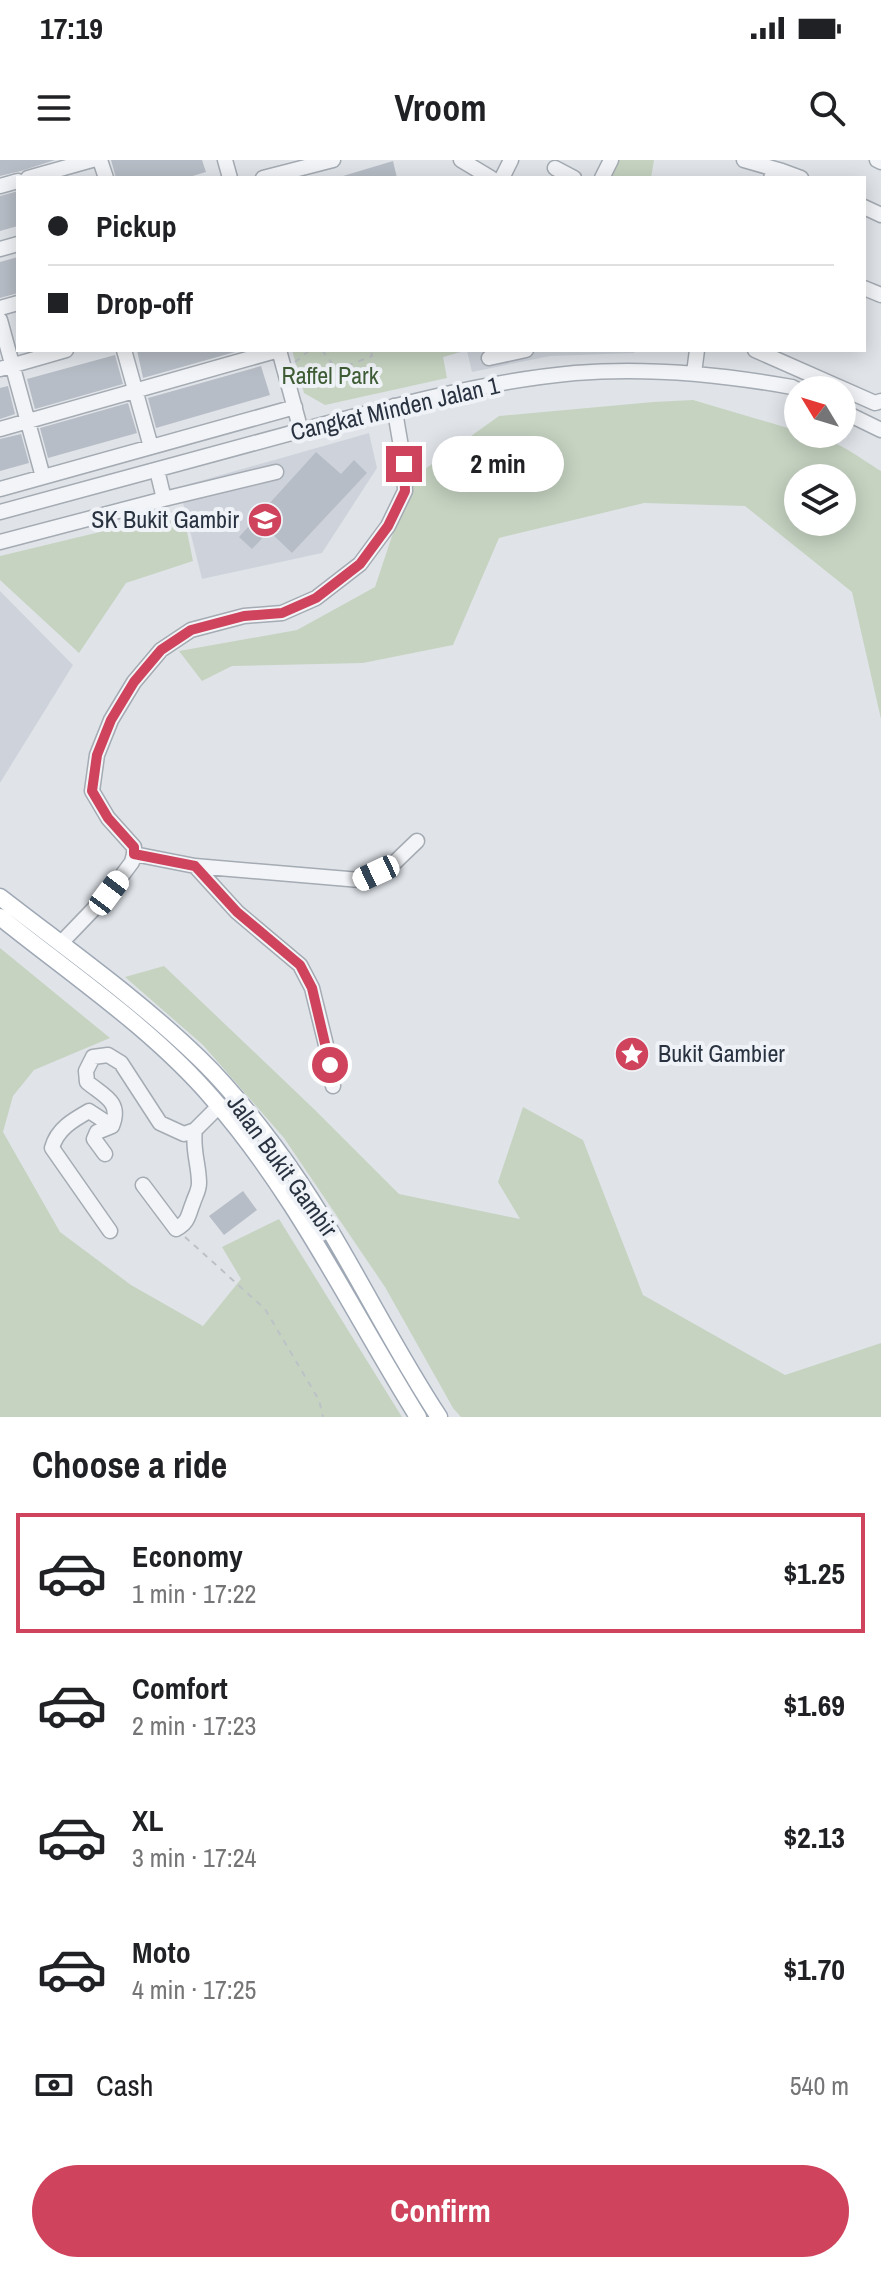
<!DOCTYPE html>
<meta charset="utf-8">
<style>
body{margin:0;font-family:"Archivo Narrow",sans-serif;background:#f2f2f2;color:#202124;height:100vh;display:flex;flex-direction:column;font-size:30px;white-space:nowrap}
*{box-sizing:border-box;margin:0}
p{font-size:26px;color:#757577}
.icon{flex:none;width:44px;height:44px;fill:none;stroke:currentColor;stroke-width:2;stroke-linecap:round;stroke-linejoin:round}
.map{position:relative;height:1257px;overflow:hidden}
.sheet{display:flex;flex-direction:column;background:#fff;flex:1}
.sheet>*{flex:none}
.guide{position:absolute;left:16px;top:16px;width:850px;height:176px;border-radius:0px;box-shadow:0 4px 20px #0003;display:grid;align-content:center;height:176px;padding:0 32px;background:#fff}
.needle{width:52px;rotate:308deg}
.fabs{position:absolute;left:784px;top:216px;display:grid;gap:16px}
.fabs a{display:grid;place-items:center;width:72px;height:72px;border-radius:50%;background:#fff;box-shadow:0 4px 20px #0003;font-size:40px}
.end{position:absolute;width:36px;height:36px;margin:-18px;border:10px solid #cf435d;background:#fff;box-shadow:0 0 0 4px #fff}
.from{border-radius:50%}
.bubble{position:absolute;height:56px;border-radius:28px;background:#fff;box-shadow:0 4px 20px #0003;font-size:26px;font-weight:700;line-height:56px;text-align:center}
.car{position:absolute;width:24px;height:48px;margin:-24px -12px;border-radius:10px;box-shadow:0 0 6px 2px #0007;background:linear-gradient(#fff 24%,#345 0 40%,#fff 0 76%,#345 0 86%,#fff 0)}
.guide b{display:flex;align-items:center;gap:28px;height:76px;font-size:30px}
.guide b+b{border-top:2px solid #e0e0e0}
.guide i{width:20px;height:20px;background:#202124}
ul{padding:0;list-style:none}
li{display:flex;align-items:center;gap:24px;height:120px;margin:0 16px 12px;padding:0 16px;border:4px solid transparent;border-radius:0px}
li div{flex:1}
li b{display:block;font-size:30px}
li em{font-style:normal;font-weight:700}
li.active{border-color:#cf435d}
li>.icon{width:72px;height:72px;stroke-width:1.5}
h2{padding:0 32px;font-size:36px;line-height:96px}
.pay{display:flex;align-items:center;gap:20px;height:88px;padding:0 32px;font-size:30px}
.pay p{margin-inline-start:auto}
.cta{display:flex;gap:16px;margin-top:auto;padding:16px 32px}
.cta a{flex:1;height:92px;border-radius:48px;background:#cf435d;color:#fff;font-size:32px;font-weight:700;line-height:92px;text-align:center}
.status{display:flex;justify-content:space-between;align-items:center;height:56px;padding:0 40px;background:#fff;direction:ltr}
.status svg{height:22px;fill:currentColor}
header{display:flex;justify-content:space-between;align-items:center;height:104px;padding:0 32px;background:#fff;font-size:36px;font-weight:700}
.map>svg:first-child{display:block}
</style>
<div class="status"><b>17:19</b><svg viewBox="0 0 49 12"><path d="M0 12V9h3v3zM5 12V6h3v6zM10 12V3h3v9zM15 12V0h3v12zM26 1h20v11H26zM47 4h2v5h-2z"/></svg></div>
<header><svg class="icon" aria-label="menu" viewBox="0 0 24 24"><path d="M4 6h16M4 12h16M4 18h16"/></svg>Vroom<svg class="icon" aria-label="search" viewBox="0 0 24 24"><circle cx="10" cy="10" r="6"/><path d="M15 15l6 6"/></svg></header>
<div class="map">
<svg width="881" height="1257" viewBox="0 0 881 1257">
<rect width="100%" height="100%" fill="#e0e4e9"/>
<path fill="#ced3db" d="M457,190H630L635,193L550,196L472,212L467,191L457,193Z
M369,273L377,308L322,393L202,419L179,327Z
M0,431L73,505L0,623Z"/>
<path fill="#c6d3c1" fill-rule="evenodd" d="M615,0H654L651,18H606Z
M292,190H457V193L443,197L447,218L325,245L304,233Z
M693,240L798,271V274C830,274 855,295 881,311V559L852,432L745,346L644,343L499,378L453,485L363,503L232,506L202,521L179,491L297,470L375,427L411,319L499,256L653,242ZM798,318H842V362H798Z
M183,352L193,401L126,423L79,493L0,420V396Z
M0,788L110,878L34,910L13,936L3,972L60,1072L131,1125L203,1166L241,1119L222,1087L279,1059L402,1257H0Z
M164,806L315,950L399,1034L520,1059L498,1022L523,947L583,980L643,1135L785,1215L881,1183V1257H461L453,1248L385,1127L284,978L203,885L125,817Z"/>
<path fill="#b7bdc6" d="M0,0H55L21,11L0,16Z
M111,0H202L206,12L186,18H116Z
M393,1L397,18H343V16Z
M18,31V66L0,71V36Z
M18,97V133L0,138V102Z
M137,190H242L143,218Z
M115,195L123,224L35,249L27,219Z
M261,206L270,235L156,268L148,238Z
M8,226L15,254L0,259V228Z
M128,243L137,273L48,298L40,268Z
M21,274L29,303L0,311V279Z
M316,292L341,314L354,300L367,313L292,393L269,371L252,389L239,377Z
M243,1031L257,1050L224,1075L209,1056Z"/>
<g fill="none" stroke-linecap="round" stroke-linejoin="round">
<g stroke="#a5abb3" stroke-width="17">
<path id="minor" d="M100,0L106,18
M225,0L230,18
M461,0L491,18
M744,0L782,11
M877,0L881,2
M555,8L574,18
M28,18L92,0
M263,18L333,0
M502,18L511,0
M602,18L611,0
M771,18L782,11L801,18
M0,26L18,21
M864,47L881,55
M0,89L18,84
M864,128L881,135
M0,148L18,143
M0,160L43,317
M124,190L151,287
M279,190L301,271
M755,190L875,243L881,241
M489,198L526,190
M0,209L66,190
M694,213L697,190
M842,251L881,270
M0,269L279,190
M0,329L295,247
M164,339L276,312
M0,352C107,324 214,293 321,265C405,243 489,221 575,213C648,207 720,214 792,227L798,230
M0,382L164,339L157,310
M134,694L195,706L237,752L300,805L312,828L326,885L333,926
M195,706L360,720L392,705L417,681
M60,784L109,733L132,702L134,694V687L108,658L92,631L97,595L111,560L134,522L161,490L191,470L244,456L282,453L316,438L360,404L388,366L405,331L404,304L394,246
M105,994L94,979L97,972L112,966C122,942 104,936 87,922L86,911L93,897L108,895L121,903L160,963L184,974L195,970
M143,1025L176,1069C189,1062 188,1055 193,1043C195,1036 199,1031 199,1023C199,1005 192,989 195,970L219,946
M110,1071L52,988C57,969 73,960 89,951L112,966"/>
</g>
<g stroke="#9fa8b5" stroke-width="19">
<path id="major" d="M0,737C67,789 138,839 199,898C227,925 251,955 274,986C338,1071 381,1169 439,1257
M0,757C72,815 153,869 213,939C297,1035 351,1150 418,1257"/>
</g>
<path stroke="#bdc2c7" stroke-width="2" stroke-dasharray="6 6" stroke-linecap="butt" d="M322,190L337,210L372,196L371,190
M295,202L310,190
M185,1077L265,1149L319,1240L323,1257"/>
<use href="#minor" stroke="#f2f4f7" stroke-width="14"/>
<use href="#major" stroke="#fff" stroke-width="16"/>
</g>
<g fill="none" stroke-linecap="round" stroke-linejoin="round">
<path stroke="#cf435d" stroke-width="10" d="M330,905L312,828L300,805L237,752L195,706L134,694V687L108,658L92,631L97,595L111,560L134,522L161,490L191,470L244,456L282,453L316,438L360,404L388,366L405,331L404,304"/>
</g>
<defs>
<g id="school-disc" transform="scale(1.8)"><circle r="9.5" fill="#cf435d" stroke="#eff2f6"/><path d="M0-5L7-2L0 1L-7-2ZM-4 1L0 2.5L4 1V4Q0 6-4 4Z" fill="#fff"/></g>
<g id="sight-disc" transform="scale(1.8)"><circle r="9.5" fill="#cf435d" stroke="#eff2f6"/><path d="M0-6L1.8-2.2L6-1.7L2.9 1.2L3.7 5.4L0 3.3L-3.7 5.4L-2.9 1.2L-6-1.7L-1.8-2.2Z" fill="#fff"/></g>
</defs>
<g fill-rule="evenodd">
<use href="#school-disc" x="265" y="360"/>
<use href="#sight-disc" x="632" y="894"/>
</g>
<g text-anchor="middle" stroke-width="8" stroke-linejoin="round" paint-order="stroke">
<g font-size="24" fill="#3e5c35" stroke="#eff2f6">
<text x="330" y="224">Raffel Park</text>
</g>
<g font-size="24" fill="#283240" stroke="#eff2f6">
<text transform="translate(395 249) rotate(-13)" y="8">Cangkat Minden Jalan 1</text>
<text transform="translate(282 1006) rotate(54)" y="8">Jalan Bukit Gambir</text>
</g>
<g font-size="24" fill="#283240" stroke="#eff2f6" text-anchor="end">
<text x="239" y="368">SK Bukit Gambir</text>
<text x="658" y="902" text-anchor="start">Bukit Gambier</text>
</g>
</g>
</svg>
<div class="fabs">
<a><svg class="needle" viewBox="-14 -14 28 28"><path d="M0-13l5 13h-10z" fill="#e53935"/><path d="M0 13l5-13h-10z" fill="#757577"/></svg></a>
<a><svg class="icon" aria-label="layers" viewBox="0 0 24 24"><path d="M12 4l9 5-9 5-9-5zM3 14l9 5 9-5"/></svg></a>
</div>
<i class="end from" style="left:330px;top:905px"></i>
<i class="end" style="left:404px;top:304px"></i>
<div class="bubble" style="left:432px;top:276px;width:132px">2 min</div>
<i class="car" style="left:376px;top:713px;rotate:245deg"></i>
<i class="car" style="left:109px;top:733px;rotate:37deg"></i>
<div class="guide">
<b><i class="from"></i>Pickup</b>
<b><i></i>Drop-off</b>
</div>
</div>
<section class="sheet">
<h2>Choose a ride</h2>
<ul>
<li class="active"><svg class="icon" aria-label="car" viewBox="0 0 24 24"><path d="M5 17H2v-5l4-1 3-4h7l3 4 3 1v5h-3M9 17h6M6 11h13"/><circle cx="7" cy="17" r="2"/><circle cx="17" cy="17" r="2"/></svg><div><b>Economy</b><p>1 min · 17:22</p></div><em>$1.25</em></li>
<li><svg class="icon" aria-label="car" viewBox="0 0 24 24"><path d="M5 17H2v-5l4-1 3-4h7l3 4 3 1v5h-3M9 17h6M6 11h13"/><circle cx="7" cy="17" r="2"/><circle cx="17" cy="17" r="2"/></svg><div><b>Comfort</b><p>2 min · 17:23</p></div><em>$1.69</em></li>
<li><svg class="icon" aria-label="car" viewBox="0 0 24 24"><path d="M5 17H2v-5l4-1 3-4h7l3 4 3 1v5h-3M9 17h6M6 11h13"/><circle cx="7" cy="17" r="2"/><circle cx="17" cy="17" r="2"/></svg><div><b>XL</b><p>3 min · 17:24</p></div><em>$2.13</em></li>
<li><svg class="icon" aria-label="car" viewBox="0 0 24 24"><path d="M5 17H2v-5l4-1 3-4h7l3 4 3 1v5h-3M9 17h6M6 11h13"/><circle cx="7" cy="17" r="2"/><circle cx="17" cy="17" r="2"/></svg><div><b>Moto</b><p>4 min · 17:25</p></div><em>$1.70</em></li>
</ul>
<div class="pay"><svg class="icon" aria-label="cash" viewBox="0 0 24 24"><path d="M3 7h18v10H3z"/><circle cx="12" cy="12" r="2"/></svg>Cash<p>540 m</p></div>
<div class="cta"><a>Confirm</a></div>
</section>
